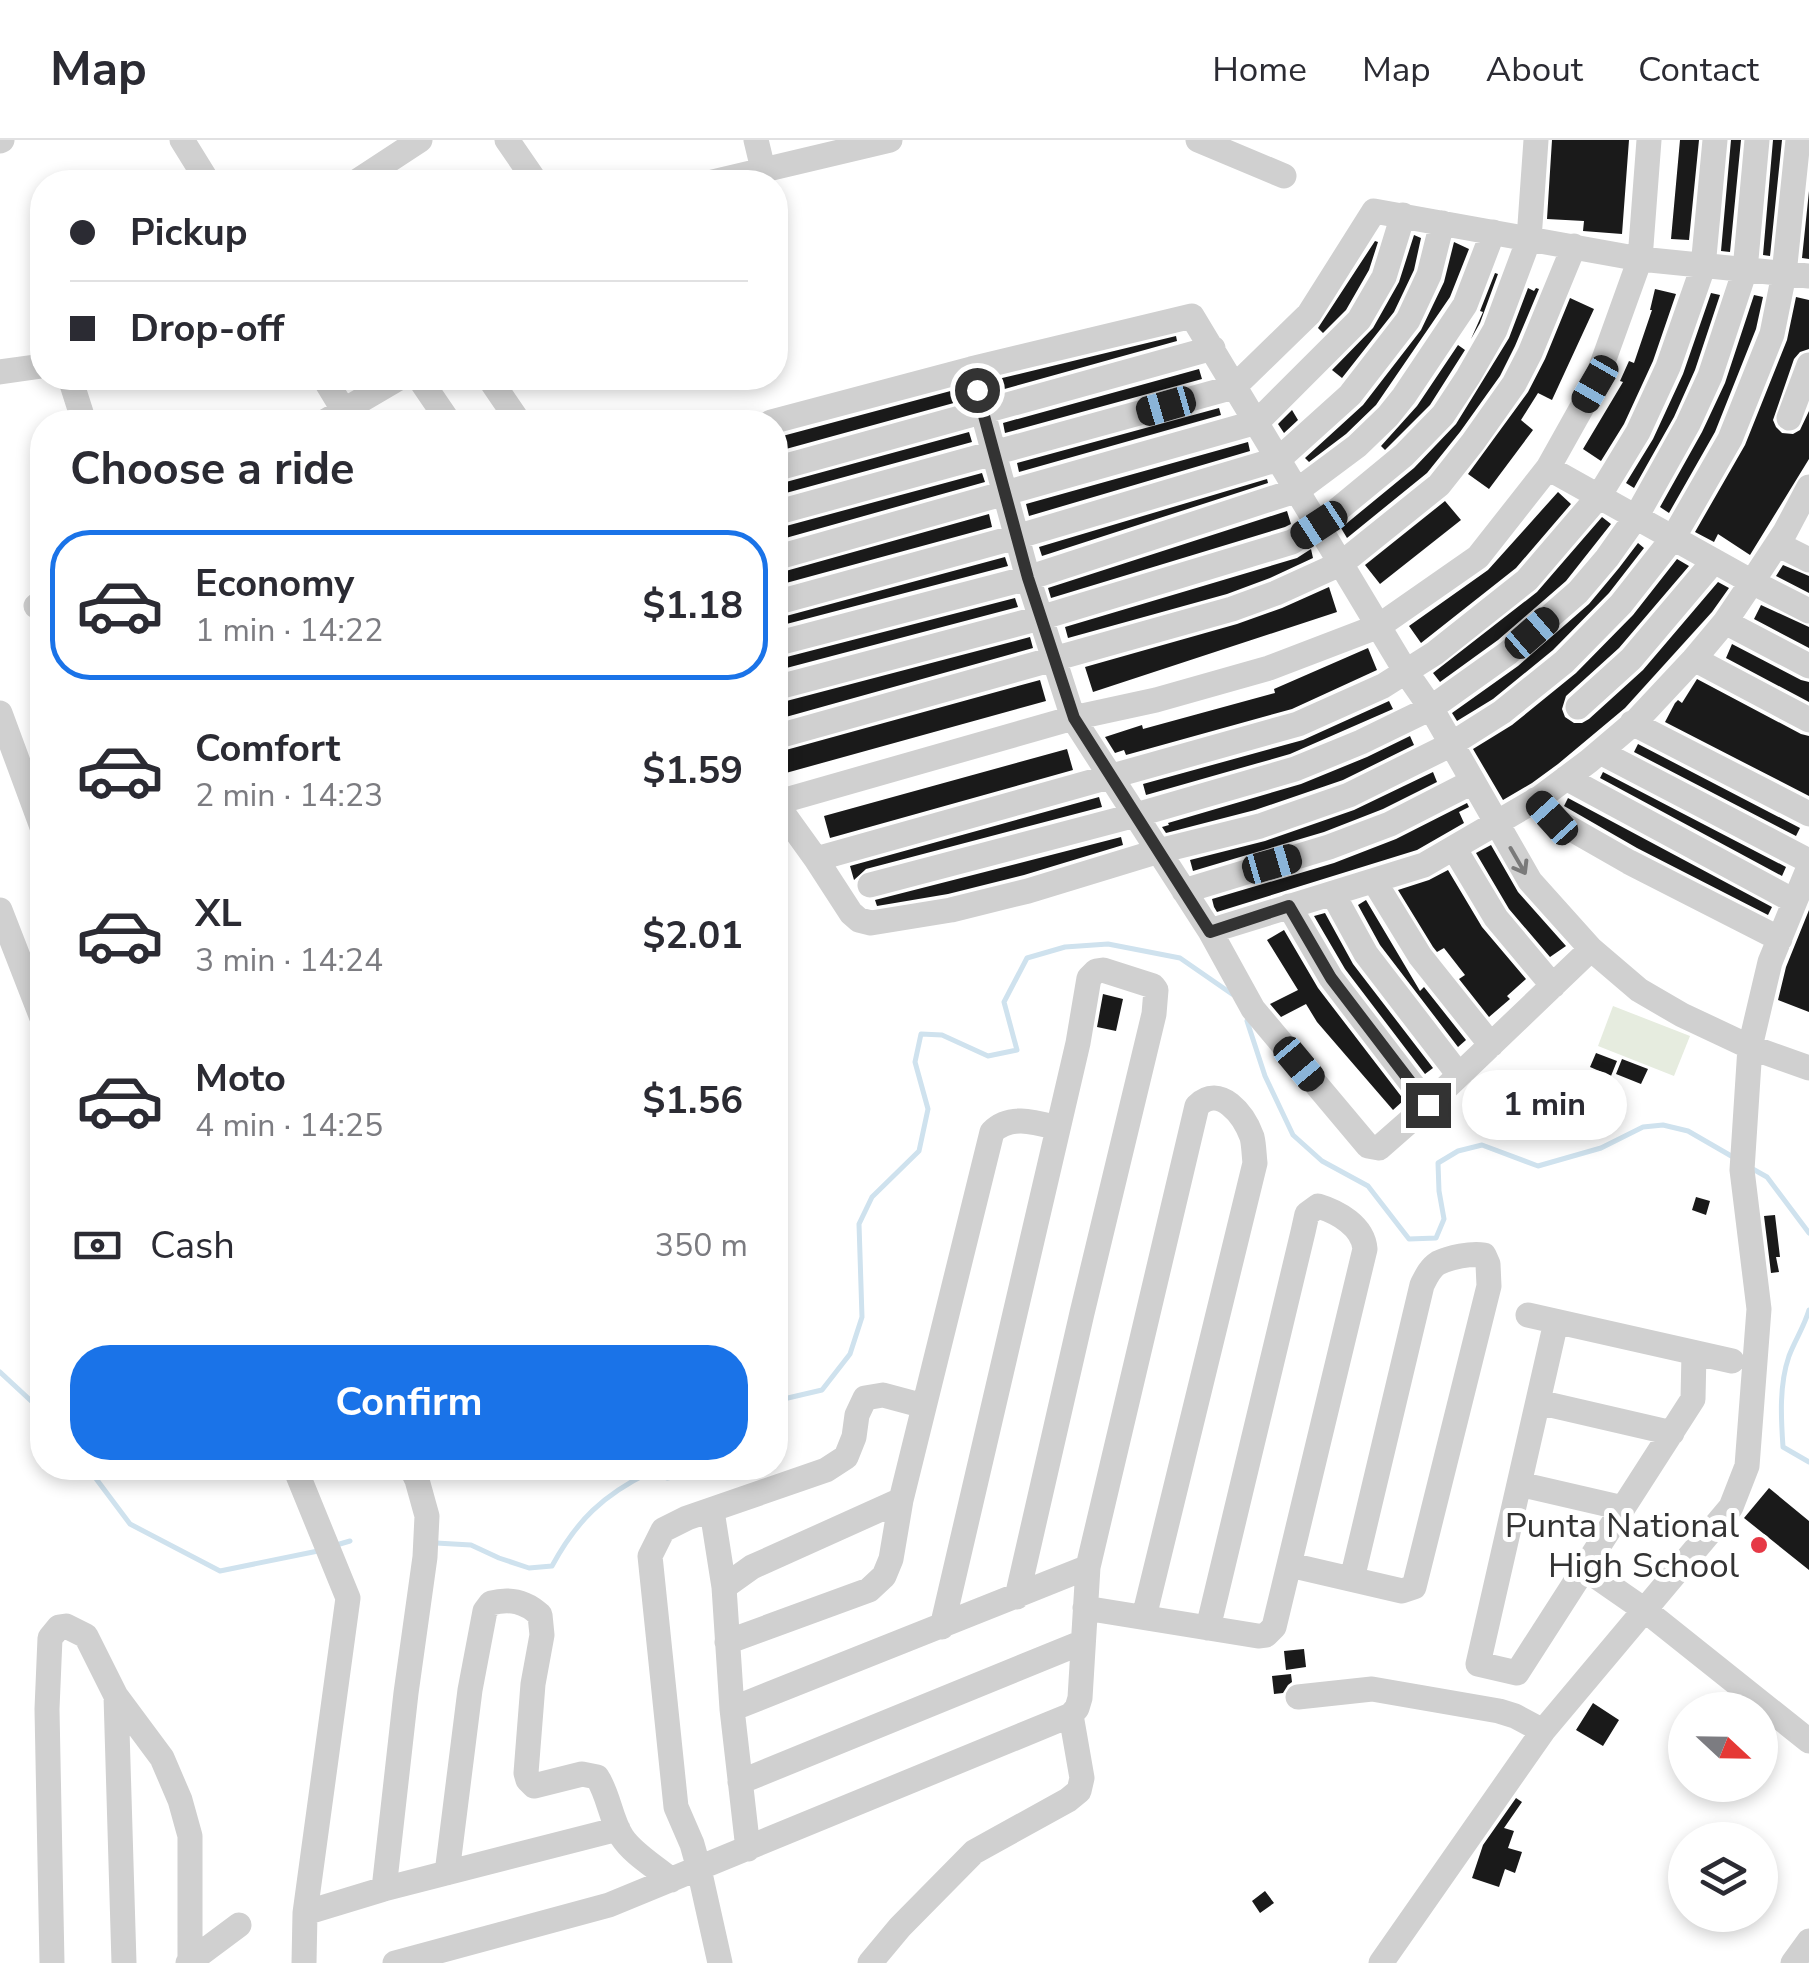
<!DOCTYPE html>
<meta charset="utf-8">
<style>
body{margin:0;font-family:"Nunito Sans",sans-serif;background:#f2f2f3;color:#2b2b33;height:100vh;display:flex;flex-direction:column;font-size:38px;white-space:nowrap}
*{box-sizing:border-box;margin:0}
p{font-size:32px;color:#7c7c81}
.icon{flex:none;width:55px;height:55px;fill:none;stroke:currentColor;stroke-width:2;stroke-linecap:round;stroke-linejoin:round}
.map{position:relative;flex:1;overflow:hidden}
.panel{position:absolute;left:30px;top:270px;width:758px;height:1070px;display:flex;flex-direction:column;background:#fff;border-radius:40px;box-shadow:0 5px 15px #0003}
.panel>*{flex:none}
.top-card{position:absolute;left:30px;top:30px;width:758px;height:220px;border-radius:40px;box-shadow:0 5px 15px #0003;display:grid;align-content:center;height:220px;padding:0 40px;background:#fff}
.needle{width:65px;rotate:112deg}
.tools{position:absolute;left:1668px;top:1552px;display:grid;gap:20px}
.tools a{display:grid;place-items:center;width:110px;height:110px;border-radius:50%;background:#fff;box-shadow:0 5px 15px #0003;font-size:50px}
.end{position:absolute;width:45px;height:45px;margin:-22px;border:12px solid #333;background:#fff;box-shadow:0 0 0 5px #fff}
.from{border-radius:50%}
.bubble{position:absolute;height:70px;border-radius:35px;background:#fff;box-shadow:0 5px 15px #0003;font-size:32px;font-weight:700;line-height:70px;text-align:center}
.car{position:absolute;width:30px;height:60px;margin:-30px -15px;border-radius:12px;box-shadow:0 0 8px 2px #0007;background:linear-gradient(#222 24%,#8ab4d8 0 40%,#222 0 76%,#8ab4d8 0 86%,#222 0)}
.top-card b{display:flex;align-items:center;gap:35px;height:95px;font-size:38px}
.top-card b+b{border-top:2px solid #e1e1e2}
.top-card i{width:25px;height:25px;background:#2b2b33}
ul{padding:0;list-style:none}
li{display:flex;align-items:center;gap:30px;height:150px;margin:0 20px 15px;padding:0 20px;border:5px solid transparent;border-radius:40px}
li div{flex:1}
li b{display:block;font-size:38px}
li em{font-style:normal;font-weight:700}
li.on{border-color:#1a73e8}
li>.icon{width:90px;height:90px;stroke-width:1.5}
h2{padding:0 40px;font-size:45px;line-height:120px}
.pay{display:flex;align-items:center;gap:25px;height:110px;padding:0 40px;font-size:38px}
.pay p{margin-inline-start:auto}
.primary-button{display:flex;gap:20px;margin-top:auto;padding:20px 40px}
.primary-button a{flex:1;height:115px;border-radius:40px;background:#1a73e8;color:#fff;font-size:40px;font-weight:700;line-height:115px;text-align:center}
header{display:flex;align-items:center;gap:60px;box-sizing:border-box;height:140px;padding:0 50px;background:#fff;border-bottom:2px solid #e1e1e2}
header strong{font-size:48px}
nav{display:flex;gap:55px;margin-inline-start:auto;font-size:35px}
.map>svg:first-child{display:block}
</style>
<header>
<strong>Map</strong>
<nav><a>Home</a><a>Map</a><a>About</a><a>Contact</a></nav>
</header>
<div class="map">
<svg width="1809" height="1823" viewBox="0 0 1809 1823">
<rect width="100%" height="100%" fill="#fff"/>
<path fill="#e6ecdf" d="M1613,866L1690,896L1674,936L1598,906Z"/>
<g fill="none" stroke-linecap="round" stroke-linejoin="round">
<path stroke="#cfe2ee" stroke-width="5" d="M1247,881L1265,936L1293,995L1322,1021L1368,1046L1409,1099L1436,1098L1444,1079L1439,1051L1438,1023L1458,1011L1482,1005L1538,1026L1601,1008L1643,987L1663,985L1688,991L1733,1017
M1751,1028L1767,1037L1809,1093
M1809,1170C1804,1187 1795,1200 1789,1216C1779,1245 1781,1278 1783,1307L1809,1322
M0,1232L42,1271
M775,1261L822,1250L850,1214L862,1177L859,1084L872,1057L919,1011L928,969L915,922L921,894L942,895L988,916L1017,910L1004,862L1027,818L1065,807L1108,804L1180,818L1232,854
M88,1328L130,1384L220,1431L318,1411
M436,1403L471,1405L499,1418L529,1428L552,1426C577,1380 603,1355 650,1332L667,1338L697,1333L700,1328
M333,1406L350,1401"/>
</g>
<path fill="#1a1a1a" d="M1552,0H1629L1622,94L1583,91L1584,81L1547,79Z
M1680,0H1699L1689,100L1671,99Z
M1731,0H1741L1730,112L1721,111Z
M1773,0H1782L1770,116L1763,115Z
M1809,51V119L1802,118Z
M1414,95L1421,98L1414,130L1394,172L1342,238L1332,230L1373,188L1399,142Z
M1375,101L1378,102L1369,130L1346,170L1323,193L1318,188Z
M1454,102L1469,109L1450,157L1376,265L1346,294L1309,322L1305,318L1363,265L1421,190L1444,142Z
M1495,133L1498,134L1480,183L1471,199L1483,172L1480,171Z
M1528,148L1534,151L1536,148L1539,149L1515,206L1500,236L1460,292L1427,333L1347,398L1341,388L1414,328L1456,284L1509,198Z
M1655,149L1676,154L1653,221L1624,284L1601,321L1583,309L1623,242L1620,241L1629,221L1634,223L1652,170H1650Z
M1711,153L1720,155L1695,230L1674,277L1634,348L1626,343L1653,299L1683,234Z
M1754,155L1763,157L1756,189L1715,292L1669,373L1660,367L1702,292L1725,243Z
M1796,157L1809,160V209L1800,212L1794,219L1773,280L1776,287L1782,293L1793,294L1800,290L1809,271V319L1750,415L1718,394L1714,402L1695,392L1745,305L1787,200Z
M1570,158L1594,169L1552,260L1538,253L1521,280L1533,290L1489,349L1468,334L1528,252L1545,219Z
M1176,196L1177,201L1001,250L998,239Z
M1458,205L1465,210L1430,265L1385,310L1381,306L1417,266Z
M1199,229L1202,239L1005,293L1003,283Z
M958,249L961,261L775,312V298Z
M1219,268L1221,275L1019,332L1017,323Z
M1292,270L1298,280L1284,293L1278,284Z
M969,292L972,302L775,356V345Z
M1248,302L1250,311L1029,376L1026,364Z
M982,333L985,342L775,401V389Z
M1267,339L1268,343L1042,416L1039,407Z
M1558,352L1571,364L1516,428L1421,503L1409,486L1488,430Z
M1445,361L1461,380L1380,444L1365,425Z
M1287,371L1291,384L1285,387L1051,458L1048,448Z
M989,374L992,387L775,446V434Z
M1602,377L1611,384L1566,441L1498,500L1440,542L1433,533L1537,452Z
M1638,403L1644,408L1609,453L1553,510L1493,559L1457,581L1452,573L1518,526L1589,464L1619,428Z
M1311,409L1313,418L1270,438L1227,454L1068,498L1065,487L1297,418Z
M1005,417L1008,426L775,487V479Z
M1677,419L1689,426L1619,508L1566,556L1562,569L1565,577L1574,583H1582L1589,579L1643,530L1718,442L1729,448L1712,472L1625,568L1558,624L1532,643L1503,660L1473,609L1512,585L1576,533L1633,475Z
M1783,425L1809,436V453L1776,436Z
M1329,447L1337,472L1093,552L1085,527L1237,484L1282,468Z
M1015,458L1018,467L775,531V520Z
M1761,465L1809,487V508L1754,479Z
M1030,497L1033,508L775,580V564Z
M1732,504L1801,540L1809,542V562L1726,518Z
M1368,508L1377,530L1292,569L1126,615L1124,610L1115,613L1105,597L1142,585L1143,589L1275,553L1274,549Z
M1697,539L1801,594L1809,596V656L1665,582L1675,563L1678,560L1682,563Z
M1040,540L1046,561L775,636V613Z
M1389,561L1393,569L1290,614L1146,655L1143,644L1303,600Z
M1410,596L1414,605L1343,640L1255,670L1166,693L1162,687L1169,685L1168,683L1301,644L1367,617Z
M1638,604L1800,688L1796,696L1634,612Z
M1067,609L1073,630L830,698L824,676Z
M1433,632L1437,642L1383,669L1324,692L1193,731L1190,720L1265,701L1354,670Z
M1603,632L1786,727L1782,736L1600,638Z
M1099,657L1102,667L866,729L854,740L850,726Z
M1568,658L1772,767L1768,775L1637,708L1564,666Z
M1467,663L1469,667L1459,672L1464,683L1417,710L1217,772L1214,767L1212,759L1334,723L1396,699Z
M1121,697L1123,705L1024,735L948,754L877,766L875,760Z
M1491,705L1518,752L1566,806L1550,817L1509,769L1476,713Z
M1448,730L1482,787L1526,839L1507,856L1510,859L1489,877L1459,839L1465,835L1444,808L1437,812L1433,807L1398,750L1429,740Z
M1366,760L1420,851L1424,847L1466,900L1458,907L1380,805L1358,765Z
M1809,770V872L1778,860L1786,827Z
M1325,773L1353,824L1433,928L1425,934L1345,829L1314,776Z
M1284,790L1318,848L1404,960L1393,970L1317,882L1306,864L1281,877L1270,864L1298,850L1267,800Z
M1103,854L1123,859L1116,891L1097,887Z
M1596,913L1617,921L1611,936L1590,927Z
M1622,919L1648,929L1641,944L1616,934Z
M1696,1057L1710,1061L1706,1075L1692,1070Z
M1775,1075L1780,1117H1776L1779,1132L1771,1133L1764,1076Z
M1769,1348L1809,1381V1430L1744,1378Z
M1304,1509L1306,1527L1286,1530L1284,1511Z
M1291,1534L1292,1542L1288,1545L1283,1553L1274,1554L1272,1536Z
M1593,1563L1619,1580L1603,1606L1576,1590Z
M1516,1658L1522,1662L1504,1688L1514,1691L1508,1708L1522,1712L1515,1733L1505,1729L1499,1747L1472,1738L1483,1705Z
M1265,1751L1274,1763L1260,1773L1252,1761Z"/>
<g fill="none" stroke-linecap="round" stroke-linejoin="round">
<path stroke="#d0d0d0" stroke-width="25" d="M182,0L208,42
M507,0L536,42
M756,0L763,29
M1198,0L1284,36
M1536,0L1529,99L1640,119L1809,136
M0,1L2,0
M356,42L420,0
M713,42L890,0
M971,229L1028,438L1073,578L1210,791L1253,869L1368,1006L1379,1008L1428,965L1591,809
M0,232L42,226
M70,238L84,282
M324,238L344,271
M419,238L449,282
M489,238L519,282
M1789,278L1809,225
M324,282L399,238
M771,282L971,229L1192,176L1406,532L1431,568L1530,741L1591,809L1639,850L1682,875L1750,907L1809,928
M1548,328L1752,442L1809,471
M775,329L1213,208
M775,373L1234,247L1309,174L1374,71L1529,99L1495,190L1468,237L1443,275L1404,315L1319,385L1292,402L1040,478L775,548
M1777,404L1809,420
M775,418L1257,282L1359,180L1384,137L1403,75
M775,463L1016,397L1279,319L1350,255L1408,180L1429,135L1442,83
M36,466L42,461
M1725,482L1809,526
M775,504L1028,438L1298,350L1357,306L1388,276L1404,256L1465,165L1493,92
M1694,519L1809,580
M1578,567L1631,519L1714,421
M0,573L42,687
M1632,583L1809,674
M775,597L1232,469L1276,453L1342,423L1439,345L1473,302L1514,244L1530,213L1574,106
M1600,612L1809,721
M1566,638L1794,761
M1535,660L1552,678L1629,722L1780,799
M775,662L816,719L1298,584L1383,546L1435,513L1527,440L1599,356L1638,292L1668,227L1703,127L1715,0
M775,663L1073,578L1156,560L1269,528L1379,486L1478,417L1548,328L1595,244L1640,119L1649,0
M1454,708L1496,778L1553,846
M816,719L851,773L859,780L871,783L951,770L1028,751L1159,711L1260,686L1349,655L1450,605L1502,572L1564,522L1621,464L1673,398L1730,299L1772,194L1784,134L1798,0
M1374,741L1420,816L1491,905
M870,745L1136,675L1295,629L1361,602L1431,568L1508,513L1578,452L1607,418L1636,377L1688,284L1710,236L1745,130L1757,0
M1184,751L1329,707L1390,684L1472,642
M1333,754L1366,814L1459,935
M1289,766L1331,838L1428,965
M0,770L42,878
M1210,791L1424,725L1541,657L1589,621L1636,581L1694,519L1725,482L1752,442L1785,392L1809,347
M1528,1175L1732,1221
M1556,1182L1478,1524L1517,1533L1693,1259L1694,1213
M1538,1262L1672,1293
M295,1328L348,1458L305,1773L304,1823
M1519,1344L1623,1368
M712,1371L724,1447
M1290,1425L1402,1451L1414,1447L1489,1146L1488,1124L1484,1115C1471,1113 1450,1117 1438,1123C1430,1128 1426,1137 1422,1145L1352,1439
M1584,1428L1646,1471L1809,1601
M1085,1468L1258,1496L1266,1495L1274,1487L1365,1109C1363,1086 1338,1072 1318,1066L1307,1074L1303,1092L1208,1488
M942,1487L1078,903L1089,838L1096,831L1103,830L1153,846L1156,850L1154,874L1082,1173L1017,1457
M727,1502L869,1450L884,1436L891,1419L901,1360L992,992C1010,974 1035,982 1058,988
M116,1556L124,1823
M1298,1557L1372,1549L1499,1571L1515,1576L1543,1591
M732,1569L1088,1427
M740,1642L1083,1502
M748,1709L732,1569L724,1447L752,1427L901,1360
M447,1733L470,1550L485,1471L491,1463C510,1458 525,1461 540,1475L542,1495L533,1544L526,1633L528,1640L534,1646L582,1634L597,1637C609,1655 610,1678 622,1697C633,1714 656,1727 671,1740
M384,1749L406,1553L425,1417L427,1376L417,1340L411,1328
M305,1773L384,1749L618,1689
M52,1823L47,1569L50,1498L59,1487L66,1486L86,1496L116,1556L162,1618L180,1660L190,1696V1821
M188,1823L239,1785
M395,1823L609,1765L1071,1575L1077,1568L1080,1558L1088,1427L1197,966C1220,943 1244,975 1252,997C1254,1005 1254,1015 1255,1023L1144,1477
M720,1823L699,1729L692,1704L676,1667L650,1416L663,1390L687,1378L826,1330L846,1317L854,1297L857,1275L865,1258L883,1255L924,1266
M870,1823L900,1787L974,1712L1068,1660L1079,1651L1082,1638L1071,1575
M1381,1823L1543,1591L1731,1367L1747,1326L1759,1169L1742,1030L1750,907L1770,822L1809,727
M1793,1823L1809,1801"/>
</g>
<defs><path id="oneway-shaft" d="M-6 0H5M1.5-3L5.5 0L1.5 3" fill="none" stroke-width="1.6" stroke-linecap="round" stroke-linejoin="round" transform="scale(2.5)"/></defs>
<use stroke="#7a7a7a" href="#oneway-shaft" transform="translate(1518 721) rotate(60)"/>
<g fill="none" stroke-linecap="round" stroke-linejoin="round">
<path stroke="#333" stroke-width="12" d="M977,250L1028,438L1074,578L1210,792L1289,766L1331,838L1428,965"/>
</g>
<circle fill="#e63946" stroke="#fff" stroke-width="4" cx="1759" cy="1405" r="10"/>
<g text-anchor="middle" stroke-width="10" stroke-linejoin="round" paint-order="stroke">
<g font-size="35" fill="#333" stroke="#fff" text-anchor="end">
<text x="1739" y="1397">Punta National<tspan x="1739" dy="40">High School</tspan></text>
</g>
</g>
</svg>
<div class="tools">
<a><svg class="needle" viewBox="-14 -14 28 28"><path d="M0-13l5 13h-10z" fill="#e53935"/><path d="M0 13l5-13h-10z" fill="#7c7c81"/></svg></a>
<a><svg class="icon" aria-label="layers" viewBox="0 0 24 24"><path d="M12 4l9 5-9 5-9-5zM3 14l9 5 9-5"/></svg></a>
</div>
<i class="end from" style="left:977px;top:250px"></i>
<i class="end" style="left:1428px;top:965px"></i>
<div class="bubble" style="left:1462px;top:930px;width:165px">1 min</div>
<i class="car" style="left:1595px;top:244px;rotate:210deg"></i>
<i class="car" style="left:1166px;top:266px;rotate:254deg"></i>
<i class="car" style="left:1319px;top:385px;rotate:237deg"></i>
<i class="car" style="left:1532px;top:493px;rotate:49deg"></i>
<i class="car" style="left:1552px;top:678px;rotate:318deg"></i>
<i class="car" style="left:1272px;top:724px;rotate:74deg"></i>
<i class="car" style="left:1299px;top:924px;rotate:140deg"></i>
<div class="top-card">
<b><i class="from"></i>Pickup</b>
<b><i></i>Drop-off</b>
</div>
<section class="panel">
<h2>Choose a ride</h2>
<ul>
<li class="on"><svg class="icon" aria-label="car" viewBox="0 0 24 24"><path d="M5 17H2v-5l4-1 3-4h7l3 4 3 1v5h-3M9 17h6M6 11h13"/><circle cx="7" cy="17" r="2"/><circle cx="17" cy="17" r="2"/></svg><div><b>Economy</b><p>1 min · 14:22</p></div><em>$1.18</em></li>
<li><svg class="icon" aria-label="car" viewBox="0 0 24 24"><path d="M5 17H2v-5l4-1 3-4h7l3 4 3 1v5h-3M9 17h6M6 11h13"/><circle cx="7" cy="17" r="2"/><circle cx="17" cy="17" r="2"/></svg><div><b>Comfort</b><p>2 min · 14:23</p></div><em>$1.59</em></li>
<li><svg class="icon" aria-label="car" viewBox="0 0 24 24"><path d="M5 17H2v-5l4-1 3-4h7l3 4 3 1v5h-3M9 17h6M6 11h13"/><circle cx="7" cy="17" r="2"/><circle cx="17" cy="17" r="2"/></svg><div><b>XL</b><p>3 min · 14:24</p></div><em>$2.01</em></li>
<li><svg class="icon" aria-label="car" viewBox="0 0 24 24"><path d="M5 17H2v-5l4-1 3-4h7l3 4 3 1v5h-3M9 17h6M6 11h13"/><circle cx="7" cy="17" r="2"/><circle cx="17" cy="17" r="2"/></svg><div><b>Moto</b><p>4 min · 14:25</p></div><em>$1.56</em></li>
</ul>
<div class="pay"><svg class="icon" aria-label="cash" viewBox="0 0 24 24"><path d="M3 7h18v10H3z"/><circle cx="12" cy="12" r="2"/></svg>Cash<p>350 m</p></div>
<div class="primary-button"><a>Confirm</a></div>
</section>
</div>
